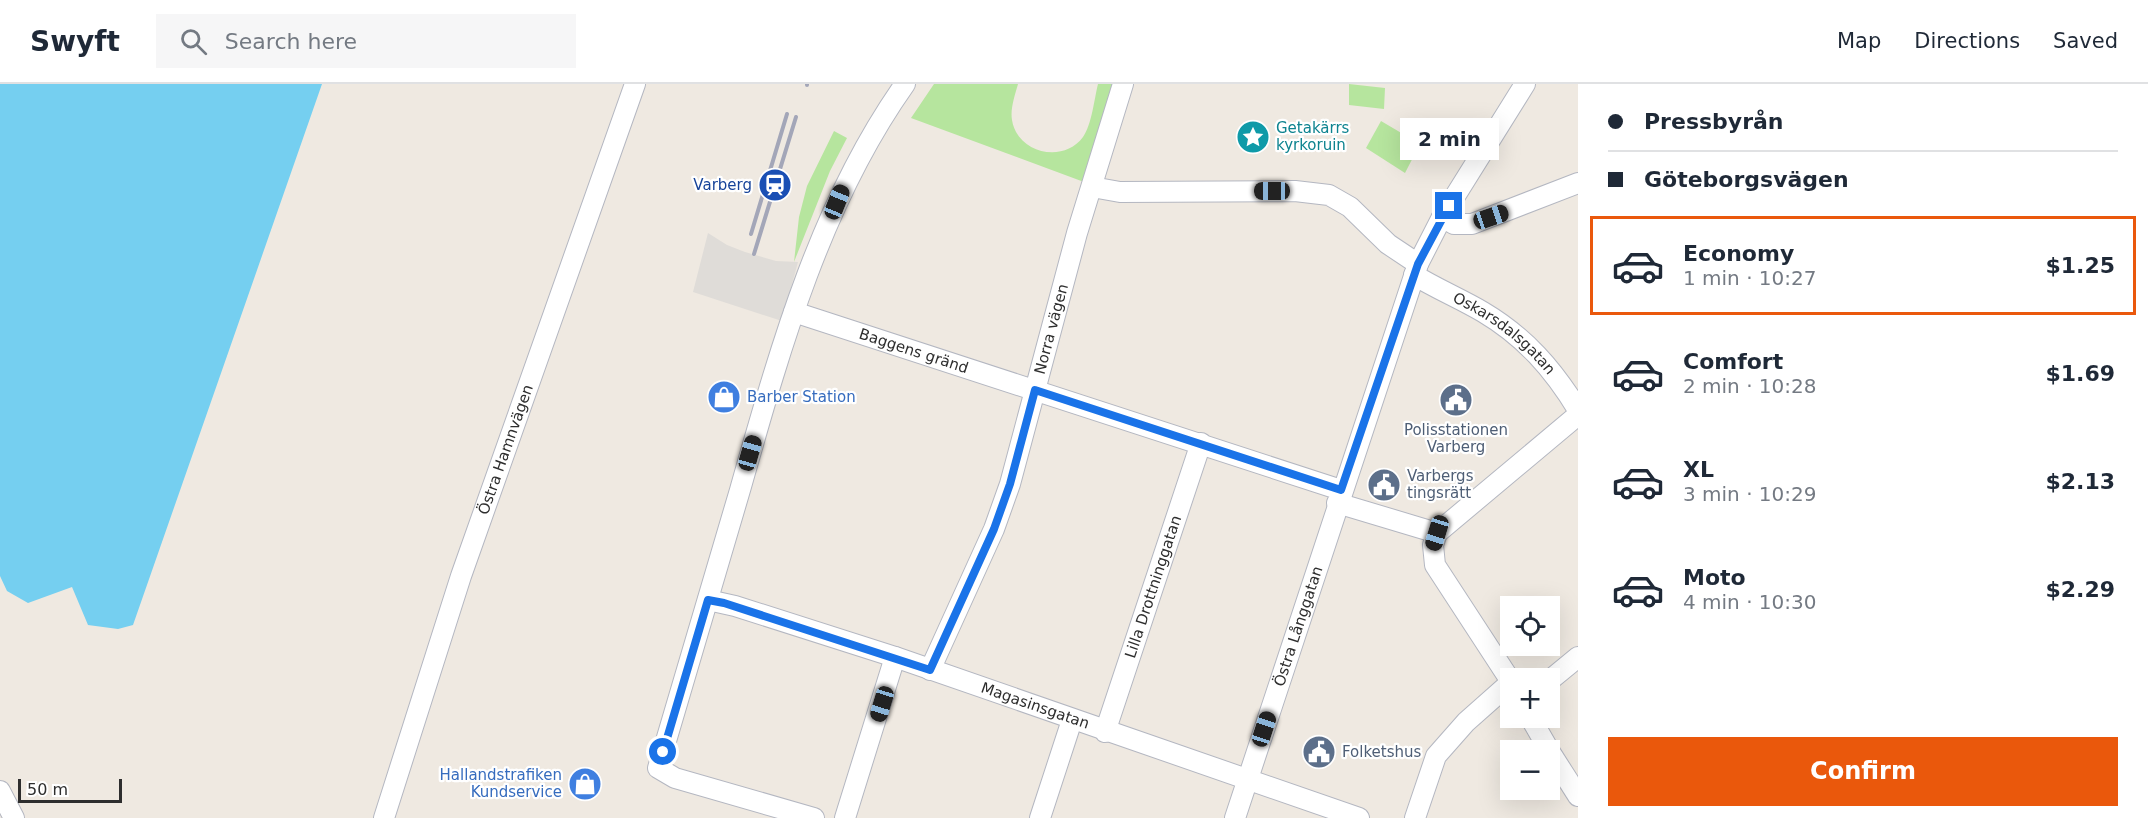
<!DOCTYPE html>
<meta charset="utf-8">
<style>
body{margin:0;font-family:"DejaVu Sans",sans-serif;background:#f6f6f7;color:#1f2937;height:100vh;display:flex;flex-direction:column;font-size:22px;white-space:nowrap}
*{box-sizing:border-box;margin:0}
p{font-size:20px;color:#747a83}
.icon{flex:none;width:33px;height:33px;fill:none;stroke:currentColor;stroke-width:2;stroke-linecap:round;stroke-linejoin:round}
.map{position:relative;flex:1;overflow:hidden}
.details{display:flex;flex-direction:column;background:#fff;width:570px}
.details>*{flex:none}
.banner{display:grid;align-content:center;height:132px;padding:0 30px;background:#fff}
.buttons{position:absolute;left:1500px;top:512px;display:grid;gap:12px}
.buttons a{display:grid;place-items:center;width:60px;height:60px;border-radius:0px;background:#fff;box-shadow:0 6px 24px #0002;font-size:30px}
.scale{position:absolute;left:18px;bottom:15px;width:104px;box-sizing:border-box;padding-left:6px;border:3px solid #2e2e2e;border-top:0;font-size:16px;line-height:21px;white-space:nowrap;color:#2e2e2e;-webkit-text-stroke:4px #fff;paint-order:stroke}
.end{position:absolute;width:27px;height:27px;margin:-14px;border:8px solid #1a73e8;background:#fff;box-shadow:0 0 0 3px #fff}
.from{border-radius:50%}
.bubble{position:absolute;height:42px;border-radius:0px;background:#fff;box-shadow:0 6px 24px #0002;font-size:20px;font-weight:700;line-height:42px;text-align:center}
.car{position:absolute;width:18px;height:36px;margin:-18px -9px;border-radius:8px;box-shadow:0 0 4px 2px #0007;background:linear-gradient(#222 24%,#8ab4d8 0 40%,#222 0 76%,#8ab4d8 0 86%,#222 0)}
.banner b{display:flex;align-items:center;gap:21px;height:57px;font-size:22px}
.banner b+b{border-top:2px solid #e0e1e3}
.banner i{width:15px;height:15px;background:#1f2937}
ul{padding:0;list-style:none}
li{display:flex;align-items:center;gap:18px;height:99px;margin:0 12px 9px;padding:0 18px;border:3px solid transparent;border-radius:0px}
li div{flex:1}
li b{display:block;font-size:22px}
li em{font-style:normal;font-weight:700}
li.on{border-color:#ea580c}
li>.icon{width:54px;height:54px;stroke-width:1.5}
.action{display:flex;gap:12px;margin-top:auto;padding:12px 30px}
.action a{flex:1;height:69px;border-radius:0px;background:#ea580c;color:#fff;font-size:24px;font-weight:700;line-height:69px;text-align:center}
header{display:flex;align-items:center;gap:36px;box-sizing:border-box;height:84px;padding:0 30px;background:#fff;border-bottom:2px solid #e0e1e3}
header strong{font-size:28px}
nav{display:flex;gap:33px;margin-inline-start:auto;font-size:21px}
.search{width:420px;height:54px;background:#f6f6f7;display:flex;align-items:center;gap:15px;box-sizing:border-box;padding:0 21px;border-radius:0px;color:#747a83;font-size:22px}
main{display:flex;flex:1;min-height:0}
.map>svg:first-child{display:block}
</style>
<header>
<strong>Swyft</strong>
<div class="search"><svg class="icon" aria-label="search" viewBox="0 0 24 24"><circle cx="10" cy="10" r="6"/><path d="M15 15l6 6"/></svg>Search here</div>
<nav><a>Map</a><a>Directions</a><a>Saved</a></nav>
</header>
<main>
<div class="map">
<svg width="1578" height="734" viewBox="0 0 1578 734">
<rect width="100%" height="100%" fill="#efe9e1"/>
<path fill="#b6e59e" d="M934,0H1018C1015,11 1010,25 1012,36C1017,69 1063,80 1083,53C1092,40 1094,16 1098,0H1114L1084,98L911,34Z
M1349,0L1385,4L1384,25L1349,21Z
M1381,37L1420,60L1405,89L1366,64Z
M834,47L847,54L830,87L794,178L799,133L807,102Z"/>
<path fill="#dfdcd8" d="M708,149L727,161L745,168L776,177L798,178L782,237L693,208Z"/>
<path fill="#75cff0" d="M0,0H322L133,541L118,545L88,541L72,503L28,519L7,507L0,492Z"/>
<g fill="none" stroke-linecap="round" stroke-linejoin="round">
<g stroke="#b4b7c1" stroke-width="22">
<g id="minor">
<path d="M1092,103L1120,108L1295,107L1329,111L1350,123L1388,160L1418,180"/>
<path d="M1442,133L1454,140H1472L1578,99"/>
<path id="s1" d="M1414,191C1437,205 1461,215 1483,228C1525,253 1553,285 1578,326"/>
<path id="s2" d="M794,228L1341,406"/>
<path d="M1337,419L1437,449L1578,331"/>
<path d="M1437,449L1433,461L1435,481L1510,596"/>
<path id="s3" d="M708,516L735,522L895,573L1359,734"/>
<path id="s4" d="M930,586L994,445L1010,400L1077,149L1123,0"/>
<path d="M1550,596L1578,573"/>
<path d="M1530,633L1549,666"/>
<path id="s5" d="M1105,648L1201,359"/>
<path d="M1550,668L1578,712"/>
<path d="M0,707L14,734"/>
<path id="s6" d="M384,734L461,492L635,0"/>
<path d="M814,734L675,694L658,684C686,592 713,499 740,406C780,265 820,120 905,0"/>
<path d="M845,734L895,573"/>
<path d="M1040,734L1072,636"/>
<path id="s7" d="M1235,734L1418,180L1442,133L1525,0"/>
<path d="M1415,734L1436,672L1466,638L1510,599"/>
</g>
</g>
<use href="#minor" stroke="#fff" stroke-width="20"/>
<path stroke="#a3a6b8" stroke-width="4" d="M807,1V0
M751,150L787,30
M754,170L796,33"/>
</g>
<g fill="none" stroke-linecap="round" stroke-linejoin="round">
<path stroke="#1a73e8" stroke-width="8" d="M663,668L708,516L724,519L930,586L994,445L1010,400L1035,306L1341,406L1418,180L1449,122"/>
</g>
<defs>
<g id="sight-disc" transform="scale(1.725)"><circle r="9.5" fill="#0f9aa8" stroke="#fff"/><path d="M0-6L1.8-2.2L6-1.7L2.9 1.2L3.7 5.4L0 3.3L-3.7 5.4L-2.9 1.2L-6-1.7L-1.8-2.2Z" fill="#fff"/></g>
<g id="station-disc" transform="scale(1.725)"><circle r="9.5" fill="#1a4fb4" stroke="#fff"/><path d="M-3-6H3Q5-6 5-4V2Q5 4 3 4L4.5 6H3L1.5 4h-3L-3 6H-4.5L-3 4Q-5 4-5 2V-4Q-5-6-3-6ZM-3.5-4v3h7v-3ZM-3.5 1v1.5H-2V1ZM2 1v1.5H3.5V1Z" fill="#fff"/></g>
<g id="shop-disc" transform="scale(1.725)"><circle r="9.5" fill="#3f7fe0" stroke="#fff"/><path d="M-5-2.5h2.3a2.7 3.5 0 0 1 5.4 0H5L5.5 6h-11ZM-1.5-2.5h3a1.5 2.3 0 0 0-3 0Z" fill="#fff"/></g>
<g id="civic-disc" transform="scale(1.725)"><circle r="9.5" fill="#5c6f8a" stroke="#fff"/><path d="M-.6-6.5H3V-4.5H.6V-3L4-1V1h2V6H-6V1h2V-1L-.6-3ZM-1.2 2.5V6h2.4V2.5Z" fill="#fff"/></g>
</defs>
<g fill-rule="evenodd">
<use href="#sight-disc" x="1253" y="53"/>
<use href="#station-disc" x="775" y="101"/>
<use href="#shop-disc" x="724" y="313"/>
<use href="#civic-disc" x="1456" y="316"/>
<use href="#civic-disc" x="1384" y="401"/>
<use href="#civic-disc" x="1319" y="668"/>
<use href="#shop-disc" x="585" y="700"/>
</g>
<g text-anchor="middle" stroke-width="4.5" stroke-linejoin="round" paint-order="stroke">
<g font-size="15" fill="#0d838f" stroke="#fff" text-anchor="start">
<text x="1276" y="49">Getakärrs<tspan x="1276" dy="17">kyrkoruin</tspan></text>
</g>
<g font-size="15" fill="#164399" stroke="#fff" text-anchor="end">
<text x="752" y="106">Varberg</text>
</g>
<g font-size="15" fill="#2e2e2e" stroke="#fff">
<text dy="5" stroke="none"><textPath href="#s4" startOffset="363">Norra vägen</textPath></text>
<text dy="5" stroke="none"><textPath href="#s1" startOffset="108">Oskarsdalsgatan</textPath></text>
<text dy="5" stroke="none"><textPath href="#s2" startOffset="126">Baggens gränd</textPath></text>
<text dy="5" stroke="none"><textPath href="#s6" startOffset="388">Östra Hamnvägen</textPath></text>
<text dy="5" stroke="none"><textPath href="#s5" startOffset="153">Lilla Drottninggatan</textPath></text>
<text dy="5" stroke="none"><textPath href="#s7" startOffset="202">Östra Långgatan</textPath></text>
<text dy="5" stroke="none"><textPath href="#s3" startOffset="344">Magasinsgatan</textPath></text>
</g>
<g font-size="15" fill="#366cbe" stroke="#fff" text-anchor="start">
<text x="747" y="318">Barber Station</text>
<text x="562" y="696" text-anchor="end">Hallandstrafiken<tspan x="562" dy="17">Kundservice</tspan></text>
</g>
<g font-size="15" fill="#4e5e75" stroke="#fff" text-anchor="start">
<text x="1456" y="351" text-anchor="middle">Polisstationen<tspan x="1456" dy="17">Varberg</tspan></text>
<text x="1407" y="397">Varbergs<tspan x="1407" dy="17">tingsrätt</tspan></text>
<text x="1342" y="673">Folketshus</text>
</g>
</g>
</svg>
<div class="buttons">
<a><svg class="icon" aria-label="locate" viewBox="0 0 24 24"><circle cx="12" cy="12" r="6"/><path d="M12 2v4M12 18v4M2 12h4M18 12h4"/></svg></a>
<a>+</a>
<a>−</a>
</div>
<div class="scale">50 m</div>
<i class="end from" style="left:663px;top:668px"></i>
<i class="end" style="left:1449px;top:122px"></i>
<div class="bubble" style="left:1400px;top:34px;width:99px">2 min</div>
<i class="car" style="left:1272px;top:107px;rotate:270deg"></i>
<i class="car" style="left:837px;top:118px;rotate:22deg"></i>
<i class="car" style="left:1491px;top:133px;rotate:71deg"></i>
<i class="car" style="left:750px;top:369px;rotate:16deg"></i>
<i class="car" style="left:1437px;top:449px;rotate:197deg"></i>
<i class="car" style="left:882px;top:620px;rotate:197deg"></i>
<i class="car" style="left:1264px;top:645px;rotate:18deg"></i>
</div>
<section class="details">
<div class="banner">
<b><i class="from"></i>Pressbyrån</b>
<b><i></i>Göteborgsvägen</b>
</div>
<ul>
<li class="on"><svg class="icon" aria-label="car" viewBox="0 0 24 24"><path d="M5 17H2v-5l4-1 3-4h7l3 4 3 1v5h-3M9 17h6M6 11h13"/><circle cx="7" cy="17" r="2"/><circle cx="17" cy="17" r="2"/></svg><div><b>Economy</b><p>1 min · 10:27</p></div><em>$1.25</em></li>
<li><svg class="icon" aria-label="car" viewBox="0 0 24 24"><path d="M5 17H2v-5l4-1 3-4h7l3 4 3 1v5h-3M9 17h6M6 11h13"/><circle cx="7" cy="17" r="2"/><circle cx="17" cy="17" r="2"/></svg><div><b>Comfort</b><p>2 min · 10:28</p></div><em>$1.69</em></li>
<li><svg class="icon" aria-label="car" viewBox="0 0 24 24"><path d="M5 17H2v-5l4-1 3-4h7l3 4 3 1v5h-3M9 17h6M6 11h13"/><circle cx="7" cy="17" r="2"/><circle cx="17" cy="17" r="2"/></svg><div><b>XL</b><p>3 min · 10:29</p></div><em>$2.13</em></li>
<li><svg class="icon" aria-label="car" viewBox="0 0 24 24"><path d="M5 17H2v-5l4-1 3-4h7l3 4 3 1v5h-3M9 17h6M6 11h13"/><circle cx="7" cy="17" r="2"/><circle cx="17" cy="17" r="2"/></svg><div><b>Moto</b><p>4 min · 10:30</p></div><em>$2.29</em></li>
</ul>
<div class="action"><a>Confirm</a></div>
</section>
</main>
